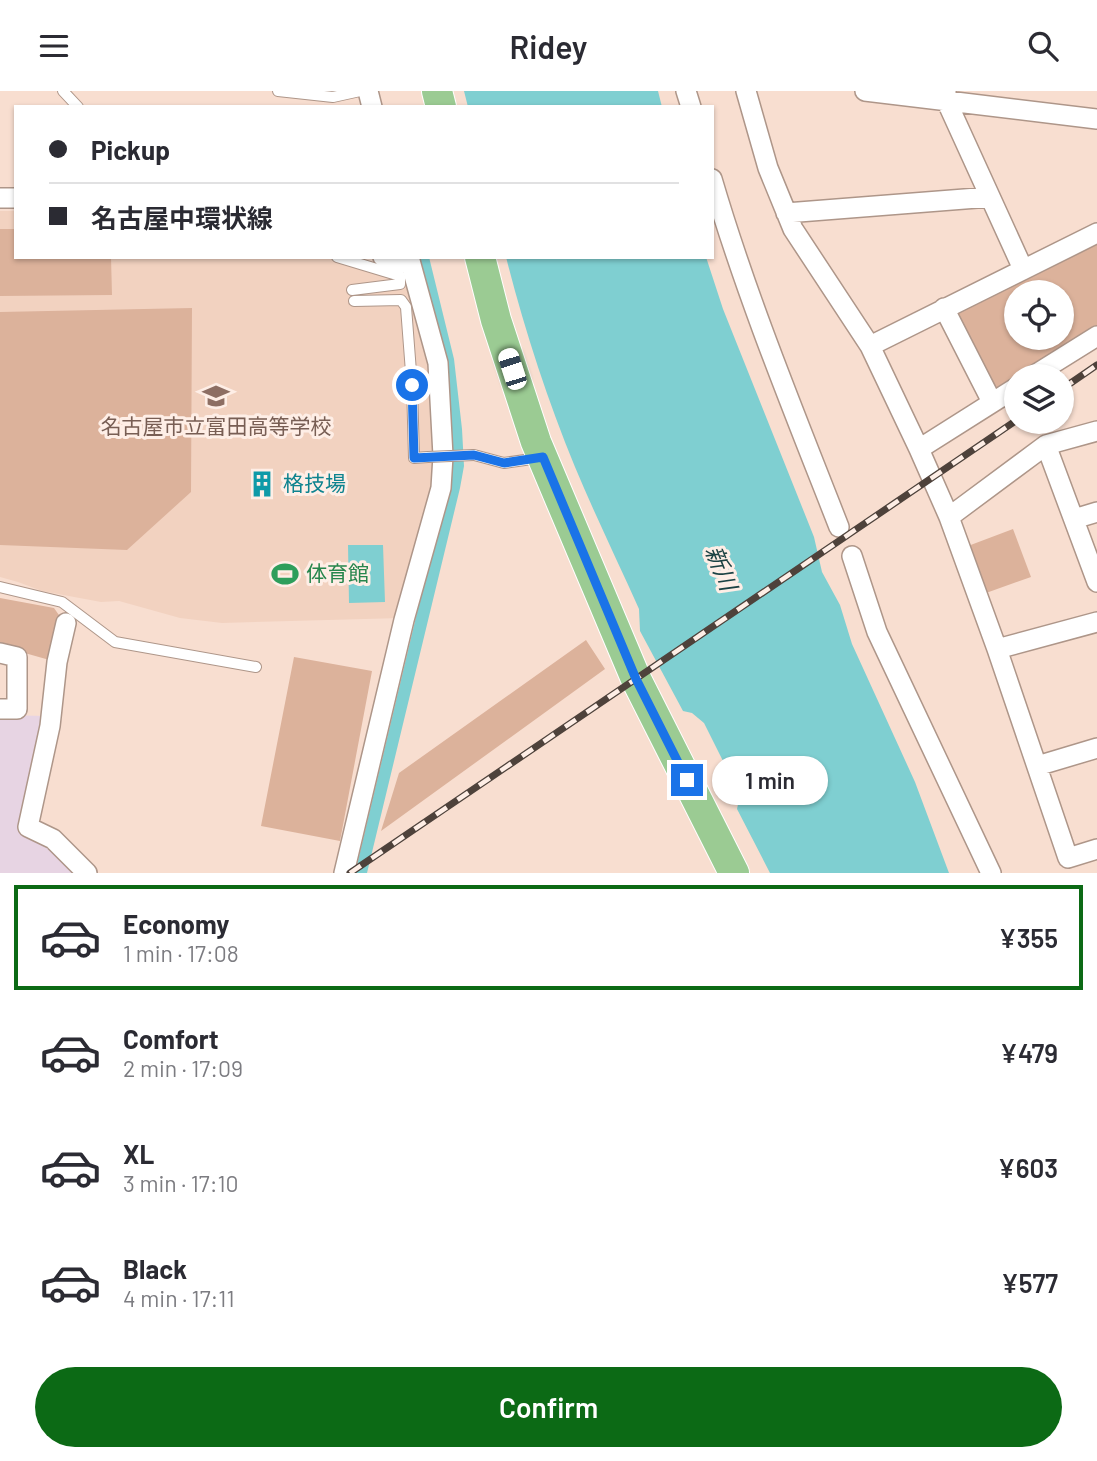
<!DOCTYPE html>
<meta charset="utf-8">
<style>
body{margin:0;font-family:Barlow,"Noto Sans JP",sans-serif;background:#f7f7f7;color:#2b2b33;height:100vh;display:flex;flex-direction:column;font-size:26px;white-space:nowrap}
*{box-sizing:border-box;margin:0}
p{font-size:23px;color:#7c7c81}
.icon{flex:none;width:38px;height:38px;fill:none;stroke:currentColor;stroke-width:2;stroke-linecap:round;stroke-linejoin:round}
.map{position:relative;height:782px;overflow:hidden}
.sheet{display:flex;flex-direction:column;background:#fff;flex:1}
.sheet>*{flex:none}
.banner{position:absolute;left:14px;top:14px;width:700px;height:154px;border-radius:0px;box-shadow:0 2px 5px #0004;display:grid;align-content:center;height:154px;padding:0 35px;background:#fff}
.controls{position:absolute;left:1004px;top:189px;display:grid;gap:14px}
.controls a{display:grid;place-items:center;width:70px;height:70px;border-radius:50%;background:#fff;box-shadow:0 2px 5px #0004;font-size:35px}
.end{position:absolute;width:32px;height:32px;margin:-16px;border:9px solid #1a73e8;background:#fff;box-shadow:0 0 0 4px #fff}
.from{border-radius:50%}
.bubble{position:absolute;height:49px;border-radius:24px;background:#fff;box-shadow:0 2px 5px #0004;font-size:23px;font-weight:600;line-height:49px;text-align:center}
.car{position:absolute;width:21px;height:42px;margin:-21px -10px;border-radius:9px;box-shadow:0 0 5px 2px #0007;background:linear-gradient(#fff 24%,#345 0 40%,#fff 0 76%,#345 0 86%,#fff 0)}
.banner b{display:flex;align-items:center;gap:24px;height:66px;font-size:26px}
.banner b+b{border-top:2px solid #e1e1e2}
.banner i{width:18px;height:18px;background:#2b2b33}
ul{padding:12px 0 0;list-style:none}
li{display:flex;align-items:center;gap:21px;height:105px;margin:0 14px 10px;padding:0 21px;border:4px solid transparent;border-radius:0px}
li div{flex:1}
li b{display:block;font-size:26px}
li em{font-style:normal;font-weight:600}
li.on{border-color:#0c6a15}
li>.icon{width:63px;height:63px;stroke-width:1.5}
.action{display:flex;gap:14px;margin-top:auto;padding:14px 35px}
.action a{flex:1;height:80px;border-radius:42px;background:#0c6a15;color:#fff;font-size:28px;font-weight:600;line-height:80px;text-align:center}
header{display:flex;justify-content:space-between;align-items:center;height:91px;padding:0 35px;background:#fff;font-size:32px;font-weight:600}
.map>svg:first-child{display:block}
</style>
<header><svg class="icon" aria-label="menu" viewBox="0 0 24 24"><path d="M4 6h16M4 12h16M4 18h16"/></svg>Ridey<svg class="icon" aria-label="search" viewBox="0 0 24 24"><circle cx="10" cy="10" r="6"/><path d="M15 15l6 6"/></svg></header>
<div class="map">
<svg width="1097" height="782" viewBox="0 0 1097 782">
<rect width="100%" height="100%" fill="#f8ded0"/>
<path fill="#e7d4e3" d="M0,624L46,625L23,740L55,759L78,782H0Z"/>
<path fill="#f2d2c0" d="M0,120H16V166H352L408,183L427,262L435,347L436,397L402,527L222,532L180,527L119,510L101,511L42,500L18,491L0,486Z"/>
<path fill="#dcb29b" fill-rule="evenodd" d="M0,138H16V166H111L112,204L0,205Z
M1097,151V238L1020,285H1017V287L998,299L991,298L956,221ZM1017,201H1062V247H1017Z
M192,217L191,401L127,459L0,454V221Z
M1013,438L1031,486L986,502L968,455Z
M0,507L54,517L61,527L53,570L0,555Z
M586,549L605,578L381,740L399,682Z
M294,566L372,580L340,750L261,735Z"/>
<path fill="#7fcfd1" d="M464,0H658L662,16H468Z
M417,166H429L454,268L462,338L464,375L460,397L367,782H355L451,379Z
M506,166H706L723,218L814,446L822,481L840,514L852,553L915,691L949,782H770L737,718L740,704L704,632L692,622L683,620L640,540L639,518C618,471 595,424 575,376C547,308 524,237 506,166Z
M383,454L385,511L349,512L348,454Z"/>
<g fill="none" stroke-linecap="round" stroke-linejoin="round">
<g stroke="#ae9689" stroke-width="12">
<path id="service" d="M63,0L78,16
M278,0L333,6L360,0
M337,166L400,185V193L352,199
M354,210L401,209L406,216L412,294L414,367L428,366
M474,364L504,372L539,367
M0,496L62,511L115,551L256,576"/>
</g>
<g stroke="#ae9689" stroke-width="22">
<path id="minor" d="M368,0L372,16
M686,0L691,16
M746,0L768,77L793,138L870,255L919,358L949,426L997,558L1068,767L1097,758
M865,0L1097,28
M946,0V9L1023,178
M712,88C747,207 794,321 839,436
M0,107H16
M786,122L990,106
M383,166L411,174
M944,217L992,311
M870,255L1097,142
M1033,285L1097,245
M1097,340L1046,354L1097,491
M919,358L1017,296
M949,426L1046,354
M1074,428L1097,421
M852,465L877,541L991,782
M66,532L57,571L50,635L28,736L53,748L87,782
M997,558L1097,531
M0,562L17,566V618H0
M1037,675L1097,657
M344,782L404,529L441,397L443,365L438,272L409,166"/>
</g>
<g stroke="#fff" stroke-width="32">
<path id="primary" d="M437,0L441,16
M480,166L496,229L536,351L636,588L734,782"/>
</g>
<use href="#service" stroke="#fff" stroke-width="10"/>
<use href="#minor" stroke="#fff" stroke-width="19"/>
<use href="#primary" stroke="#9bcb93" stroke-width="30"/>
<g stroke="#4e423b" stroke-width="7">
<path id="rail" d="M1062,298L1097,274
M350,782L1017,329"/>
</g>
<use href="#rail" stroke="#feeee6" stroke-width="4.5" stroke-dasharray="13" stroke-linecap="butt"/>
<g stroke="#ae9689" stroke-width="12" stroke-linecap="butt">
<path id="service-bridge" d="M428,366L474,364"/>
</g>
<use href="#service-bridge" stroke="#fff" stroke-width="10"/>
</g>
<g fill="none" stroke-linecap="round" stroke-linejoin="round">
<path stroke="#1a73e8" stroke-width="9" d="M412,294L414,367L474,364L504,372L543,366L636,588L687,689"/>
</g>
<defs>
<g id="school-bare" transform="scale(2.1)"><path d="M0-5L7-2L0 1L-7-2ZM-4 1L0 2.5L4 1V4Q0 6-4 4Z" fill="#8d6e63" stroke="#feeee6" stroke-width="2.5" paint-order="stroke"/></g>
<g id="building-bare" transform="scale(2.1)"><path d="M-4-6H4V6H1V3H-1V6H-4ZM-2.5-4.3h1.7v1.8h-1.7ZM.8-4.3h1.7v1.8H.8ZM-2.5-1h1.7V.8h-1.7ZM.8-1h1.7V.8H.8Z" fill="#0f9aa8" stroke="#feeee6" stroke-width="2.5" paint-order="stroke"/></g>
<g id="stadium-bare" transform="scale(2.1)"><path d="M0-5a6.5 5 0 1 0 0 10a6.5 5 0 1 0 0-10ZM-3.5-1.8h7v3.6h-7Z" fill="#2e9e5b" stroke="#feeee6" stroke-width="2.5" paint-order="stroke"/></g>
</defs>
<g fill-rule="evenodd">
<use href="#school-bare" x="216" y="305"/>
<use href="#building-bare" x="262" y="393"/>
<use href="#stadium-bare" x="285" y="483"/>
</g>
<g text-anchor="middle" stroke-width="6" stroke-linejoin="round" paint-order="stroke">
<g font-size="21" fill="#785e54" stroke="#feeee6">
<text x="216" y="343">名古屋市立富田高等学校</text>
</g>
<g font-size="21" fill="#0d838f" stroke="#feeee6" text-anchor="start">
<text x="283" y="400">格技場</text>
</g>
<g font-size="21" fill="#27864d" stroke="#feeee6" text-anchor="start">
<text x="306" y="490">体育館</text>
</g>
<g font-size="23" font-style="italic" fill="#1b4243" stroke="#feeee6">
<text transform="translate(721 477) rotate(68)" y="8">新川</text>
</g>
</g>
</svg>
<div class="controls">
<a><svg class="icon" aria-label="locate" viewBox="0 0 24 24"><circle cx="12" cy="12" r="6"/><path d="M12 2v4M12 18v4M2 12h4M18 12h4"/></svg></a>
<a><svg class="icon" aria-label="layers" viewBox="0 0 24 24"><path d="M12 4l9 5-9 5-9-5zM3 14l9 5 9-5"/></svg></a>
</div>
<i class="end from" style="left:412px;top:294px"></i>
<i class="end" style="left:687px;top:689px"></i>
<div class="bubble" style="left:712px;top:665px;width:116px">1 min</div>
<i class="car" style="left:512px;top:278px;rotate:342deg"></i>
<div class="banner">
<b><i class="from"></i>Pickup</b>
<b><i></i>名古屋中環状線</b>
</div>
</div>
<section class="sheet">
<ul>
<li class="on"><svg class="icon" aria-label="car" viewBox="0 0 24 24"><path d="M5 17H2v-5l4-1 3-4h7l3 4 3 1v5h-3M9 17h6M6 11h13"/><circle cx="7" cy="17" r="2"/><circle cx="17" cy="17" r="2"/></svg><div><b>Economy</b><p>1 min · 17:08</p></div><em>¥355</em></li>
<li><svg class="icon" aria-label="car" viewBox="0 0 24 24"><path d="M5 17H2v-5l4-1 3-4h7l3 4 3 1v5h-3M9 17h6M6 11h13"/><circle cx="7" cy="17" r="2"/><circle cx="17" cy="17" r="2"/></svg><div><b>Comfort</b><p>2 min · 17:09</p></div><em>¥479</em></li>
<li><svg class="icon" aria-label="car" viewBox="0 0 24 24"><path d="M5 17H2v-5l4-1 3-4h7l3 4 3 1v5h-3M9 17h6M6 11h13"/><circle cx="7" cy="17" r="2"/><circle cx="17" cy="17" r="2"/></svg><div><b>XL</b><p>3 min · 17:10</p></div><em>¥603</em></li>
<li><svg class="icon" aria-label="car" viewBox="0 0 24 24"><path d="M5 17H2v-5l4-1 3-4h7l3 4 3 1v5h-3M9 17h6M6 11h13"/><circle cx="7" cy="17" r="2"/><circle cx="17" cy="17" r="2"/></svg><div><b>Black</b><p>4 min · 17:11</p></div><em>¥577</em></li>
</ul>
<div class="action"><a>Confirm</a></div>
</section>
